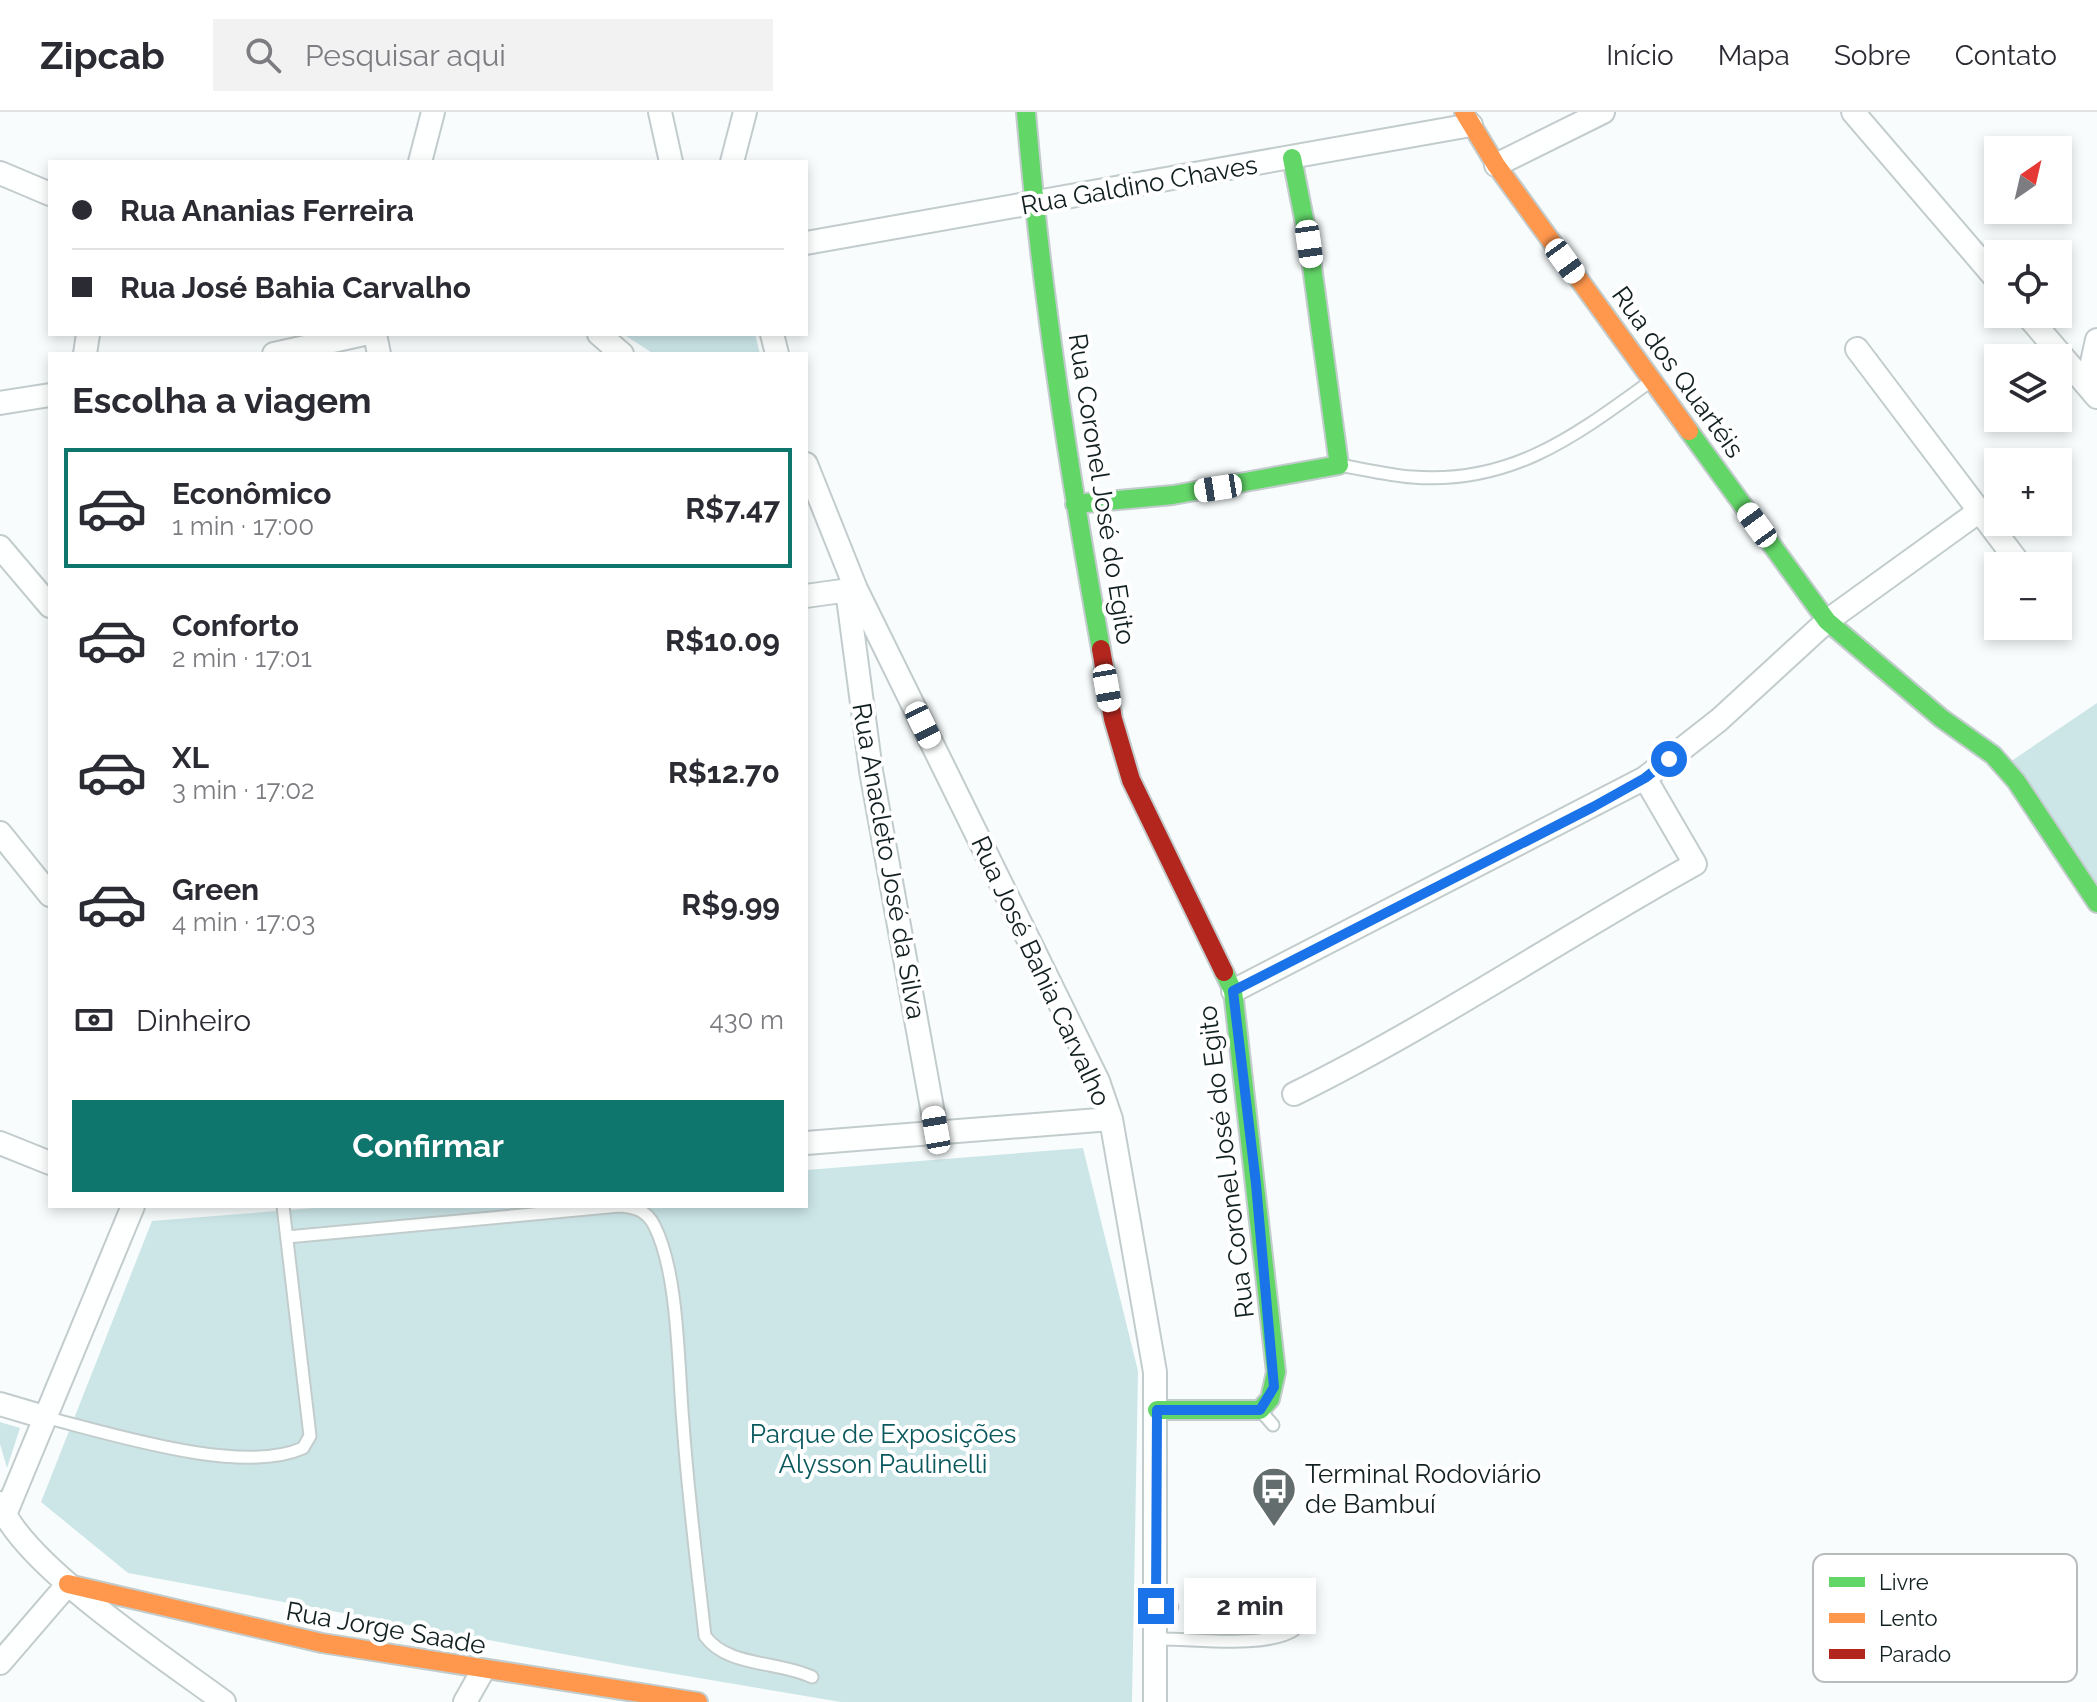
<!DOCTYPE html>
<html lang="pt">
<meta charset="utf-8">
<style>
body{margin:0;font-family:Raleway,sans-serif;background:#f2f2f3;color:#2b2b33;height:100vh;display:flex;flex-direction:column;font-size:30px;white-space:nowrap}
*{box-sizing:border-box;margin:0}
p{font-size:26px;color:#7c7c81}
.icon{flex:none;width:44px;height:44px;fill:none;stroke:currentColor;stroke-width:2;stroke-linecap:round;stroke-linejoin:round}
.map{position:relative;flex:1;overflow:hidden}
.side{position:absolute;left:48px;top:240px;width:760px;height:856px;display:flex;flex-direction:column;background:#fff;border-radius:0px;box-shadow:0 4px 12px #0003}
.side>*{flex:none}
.banner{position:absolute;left:48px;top:48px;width:760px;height:176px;border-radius:0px;box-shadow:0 4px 12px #0003;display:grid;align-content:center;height:176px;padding:0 24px;background:#fff}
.needle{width:52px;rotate:34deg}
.fabs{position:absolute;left:1984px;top:24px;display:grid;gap:16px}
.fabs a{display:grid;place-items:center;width:88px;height:88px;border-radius:0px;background:#fff;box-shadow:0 4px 12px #0003;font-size:40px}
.end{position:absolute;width:36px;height:36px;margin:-18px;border:10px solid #1a73e8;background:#fff;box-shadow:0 0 0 4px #fff}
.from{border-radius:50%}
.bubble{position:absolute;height:56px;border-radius:0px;background:#fff;box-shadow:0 4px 12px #0003;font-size:26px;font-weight:700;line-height:56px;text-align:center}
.car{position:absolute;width:24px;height:48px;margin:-24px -12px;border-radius:10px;box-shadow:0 0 6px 2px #0007;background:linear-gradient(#fff 24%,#345 0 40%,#fff 0 76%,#345 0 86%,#fff 0)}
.banner b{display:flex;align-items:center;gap:28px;height:76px;font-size:30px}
.banner b+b{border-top:2px solid #e1e1e2}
.banner i{width:20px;height:20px;background:#2b2b33}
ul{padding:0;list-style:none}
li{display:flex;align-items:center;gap:24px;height:120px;margin:0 16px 12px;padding:0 8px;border:4px solid transparent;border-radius:0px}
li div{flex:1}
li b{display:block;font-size:30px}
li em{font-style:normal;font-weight:700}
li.selected{border-color:#0f766e}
li>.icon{width:72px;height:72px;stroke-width:1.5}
h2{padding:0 24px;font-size:36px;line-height:96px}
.pay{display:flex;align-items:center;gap:20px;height:88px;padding:0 24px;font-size:30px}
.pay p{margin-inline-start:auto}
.button{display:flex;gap:16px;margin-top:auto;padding:16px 24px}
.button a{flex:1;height:92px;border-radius:0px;background:#0f766e;color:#fff;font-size:32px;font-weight:700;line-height:92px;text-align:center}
header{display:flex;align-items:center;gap:48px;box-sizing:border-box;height:112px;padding:0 40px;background:#fff;border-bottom:2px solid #e1e1e2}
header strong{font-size:38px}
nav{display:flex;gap:44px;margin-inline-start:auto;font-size:28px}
.search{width:560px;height:72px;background:#f2f2f3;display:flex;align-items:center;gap:20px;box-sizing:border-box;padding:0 28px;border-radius:0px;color:#7c7c81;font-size:30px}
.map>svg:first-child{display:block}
</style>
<header>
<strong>Zipcab</strong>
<div class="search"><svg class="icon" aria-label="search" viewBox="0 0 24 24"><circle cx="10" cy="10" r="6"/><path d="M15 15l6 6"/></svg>Pesquisar aqui</div>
<nav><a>Início</a><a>Mapa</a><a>Sobre</a><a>Contato</a></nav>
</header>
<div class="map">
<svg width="2097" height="1590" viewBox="0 0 2097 1590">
<rect width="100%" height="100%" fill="#f8fcfc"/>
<path fill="#cce6e8" d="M623,222H755L760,242H654Z
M2097,591V791L2004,654Z
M1083,1036L1138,1259L1132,1590H841L628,1554L128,1461L41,1390L152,1109L340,1094H806V1058Z
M0,1310L20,1316L7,1356L0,1332Z"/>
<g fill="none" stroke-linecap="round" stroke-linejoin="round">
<g stroke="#c3cccc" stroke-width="15">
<path id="lane" d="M1339,353C1363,357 1388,363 1412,365C1511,373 1575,324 1651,269
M287,1125L619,1094C635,1095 646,1098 654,1113C679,1161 678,1256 683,1311C688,1383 697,1453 705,1524C727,1555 779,1549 812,1565
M1260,1298L1273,1313
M44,1305C109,1321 241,1364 303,1336L310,1324L283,1094
M1156,1494L1172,1495
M1156,1527C1192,1526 1264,1537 1294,1518"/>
</g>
<g stroke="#c3cccc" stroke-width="26">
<path id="street" d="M660,0L671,50
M1853,0L1998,169
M420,50L433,0
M732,50L745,0
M1496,53L1603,0
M0,61L50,82
M806,131L1471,13
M2026,202L2097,285
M375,222L379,242
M599,222L622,242
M772,222L777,242
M1857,237L2021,454
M85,242L88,222
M274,242L364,222
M2087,273L2097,228
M0,291L50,283
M806,352L856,477L1098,969L1111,1007L1155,1260V1590
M0,435L50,494
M847,478L871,659L936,1018
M806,484L856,477
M0,721L50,783
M1233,879L1645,666L1719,608L1827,509L1978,400
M1294,982C1432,914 1560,827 1695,752L1645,666
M0,1031L50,1051
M806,1031L1111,1007
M0,1292L44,1305
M0,1391C20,1451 169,1549 224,1590
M4,1405L133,1094
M0,1551L68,1472
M465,1590L482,1560"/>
</g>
<g stroke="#c3cccc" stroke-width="22">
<path id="fast" d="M1026,0C1041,180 1069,359 1101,537
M1689,319L1827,509L1941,606L1993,643L2016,669L2097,791
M1075,392L1173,383L1339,353L1309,132L1292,46
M1157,1298H1260L1270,1287L1276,1260L1233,879L1224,860"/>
</g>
<g stroke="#c3cccc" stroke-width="22">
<path id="slow" d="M1464,0L1496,53L1689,319
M68,1472L322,1531L698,1590"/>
</g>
<g stroke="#c3cccc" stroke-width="22">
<path id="jam" d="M1101,537L1113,607L1131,668L1224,860"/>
</g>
<use href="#lane" stroke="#feffff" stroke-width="11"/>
<use href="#street" stroke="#feffff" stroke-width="22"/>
<use href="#fast" stroke="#63d668" stroke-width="18"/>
<use href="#slow" stroke="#ff974d" stroke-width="18"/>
<use href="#jam" stroke="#b3261e" stroke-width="18"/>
</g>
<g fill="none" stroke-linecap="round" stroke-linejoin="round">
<path stroke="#1a73e8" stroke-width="10" d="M1156,1494L1157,1298H1260L1274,1275L1256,1072L1233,879L1593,695L1645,666L1669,647"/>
</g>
<defs>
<g id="bus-pin" transform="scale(2.3)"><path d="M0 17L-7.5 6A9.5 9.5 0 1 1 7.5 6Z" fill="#636d6e" stroke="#fff"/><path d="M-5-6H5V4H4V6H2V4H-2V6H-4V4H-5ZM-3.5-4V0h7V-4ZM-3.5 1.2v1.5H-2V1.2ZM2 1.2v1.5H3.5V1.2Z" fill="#fff"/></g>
</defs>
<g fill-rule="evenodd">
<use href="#bus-pin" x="1274" y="1377"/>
</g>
<g text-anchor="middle" stroke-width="8" stroke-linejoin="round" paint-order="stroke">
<g font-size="26" fill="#132021" stroke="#fff">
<text transform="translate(1139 73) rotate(-10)" y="9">Rua Galdino Chaves</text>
<text transform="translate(1678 260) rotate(54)" y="9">Rua dos Quartéis</text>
<text transform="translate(1102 377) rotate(81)" y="9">Rua Coronel José do Egito</text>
<text transform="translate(889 749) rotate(80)" y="9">Rua Anacleto José da Silva</text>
<text transform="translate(1041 859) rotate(65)" y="9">Rua José Bahia Carvalho</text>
<text transform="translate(1226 1050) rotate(-97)" y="9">Rua Coronel José do Egito</text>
<text transform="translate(386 1516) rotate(10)" y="9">Rua Jorge Saade</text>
</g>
<g font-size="26" fill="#09585d" stroke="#fff">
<text x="883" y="1331">Parque de Exposições<tspan x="883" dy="30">Alysson Paulinelli</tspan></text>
</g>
<g font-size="26" fill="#132021" stroke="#fff" text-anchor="start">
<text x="1305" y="1371">Terminal Rodoviário<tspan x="1305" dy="30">de Bambuí</tspan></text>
</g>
</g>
<rect x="1813" y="1442" width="264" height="128" rx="12" fill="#fff" stroke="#b8bcbc" stroke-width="2"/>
<rect x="1829" y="1465" width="36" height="10" fill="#63d668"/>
<rect x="1829" y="1501" width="36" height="10" fill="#ff974d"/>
<rect x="1829" y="1537" width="36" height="10" fill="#b3261e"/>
<g font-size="22" fill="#132021">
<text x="1879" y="1478">Livre</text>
<text x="1879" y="1514">Lento</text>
<text x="1879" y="1550">Parado</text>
</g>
</svg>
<div class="fabs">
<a><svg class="needle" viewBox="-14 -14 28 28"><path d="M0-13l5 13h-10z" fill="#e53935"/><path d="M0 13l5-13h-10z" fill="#7c7c81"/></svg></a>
<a><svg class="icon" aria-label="locate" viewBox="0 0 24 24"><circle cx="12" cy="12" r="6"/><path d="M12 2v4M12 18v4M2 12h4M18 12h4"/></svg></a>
<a><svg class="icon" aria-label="layers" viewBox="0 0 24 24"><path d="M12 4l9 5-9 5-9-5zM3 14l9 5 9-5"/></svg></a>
<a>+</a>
<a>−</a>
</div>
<i class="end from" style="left:1669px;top:647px"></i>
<i class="end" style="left:1156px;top:1494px"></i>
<div class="bubble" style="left:1184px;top:1466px;width:132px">2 min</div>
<i class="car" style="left:1309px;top:132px;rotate:172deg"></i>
<i class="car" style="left:1565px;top:149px;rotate:144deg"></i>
<i class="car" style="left:1218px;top:376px;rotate:261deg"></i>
<i class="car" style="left:1757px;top:413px;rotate:324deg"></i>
<i class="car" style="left:1107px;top:576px;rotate:170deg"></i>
<i class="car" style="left:923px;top:613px;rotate:154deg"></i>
<i class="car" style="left:936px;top:1018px;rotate:350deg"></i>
<div class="banner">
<b><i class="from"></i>Rua Ananias Ferreira</b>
<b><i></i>Rua José Bahia Carvalho</b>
</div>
<section class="side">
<h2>Escolha a viagem</h2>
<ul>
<li class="selected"><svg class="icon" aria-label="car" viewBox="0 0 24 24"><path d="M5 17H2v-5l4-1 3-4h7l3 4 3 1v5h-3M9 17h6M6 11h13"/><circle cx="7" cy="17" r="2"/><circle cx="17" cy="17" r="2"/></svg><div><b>Econômico</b><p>1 min · 17:00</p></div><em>R$7.47</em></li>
<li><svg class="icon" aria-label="car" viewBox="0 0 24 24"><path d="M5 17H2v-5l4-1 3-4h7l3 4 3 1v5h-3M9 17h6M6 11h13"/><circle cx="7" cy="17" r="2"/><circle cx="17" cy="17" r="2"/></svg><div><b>Conforto</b><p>2 min · 17:01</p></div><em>R$10.09</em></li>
<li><svg class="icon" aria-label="car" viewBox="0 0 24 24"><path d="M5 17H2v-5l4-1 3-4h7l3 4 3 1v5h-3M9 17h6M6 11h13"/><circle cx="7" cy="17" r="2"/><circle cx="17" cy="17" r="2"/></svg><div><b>XL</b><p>3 min · 17:02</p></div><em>R$12.70</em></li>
<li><svg class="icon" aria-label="car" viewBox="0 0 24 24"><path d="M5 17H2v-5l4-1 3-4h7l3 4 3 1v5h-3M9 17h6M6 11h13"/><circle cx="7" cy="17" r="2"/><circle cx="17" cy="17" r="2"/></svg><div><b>Green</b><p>4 min · 17:03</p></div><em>R$9.99</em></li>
</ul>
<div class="pay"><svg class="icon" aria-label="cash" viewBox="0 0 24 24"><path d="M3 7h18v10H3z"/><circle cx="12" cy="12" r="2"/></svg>Dinheiro<p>430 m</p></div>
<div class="button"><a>Confirmar</a></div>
</section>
</div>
